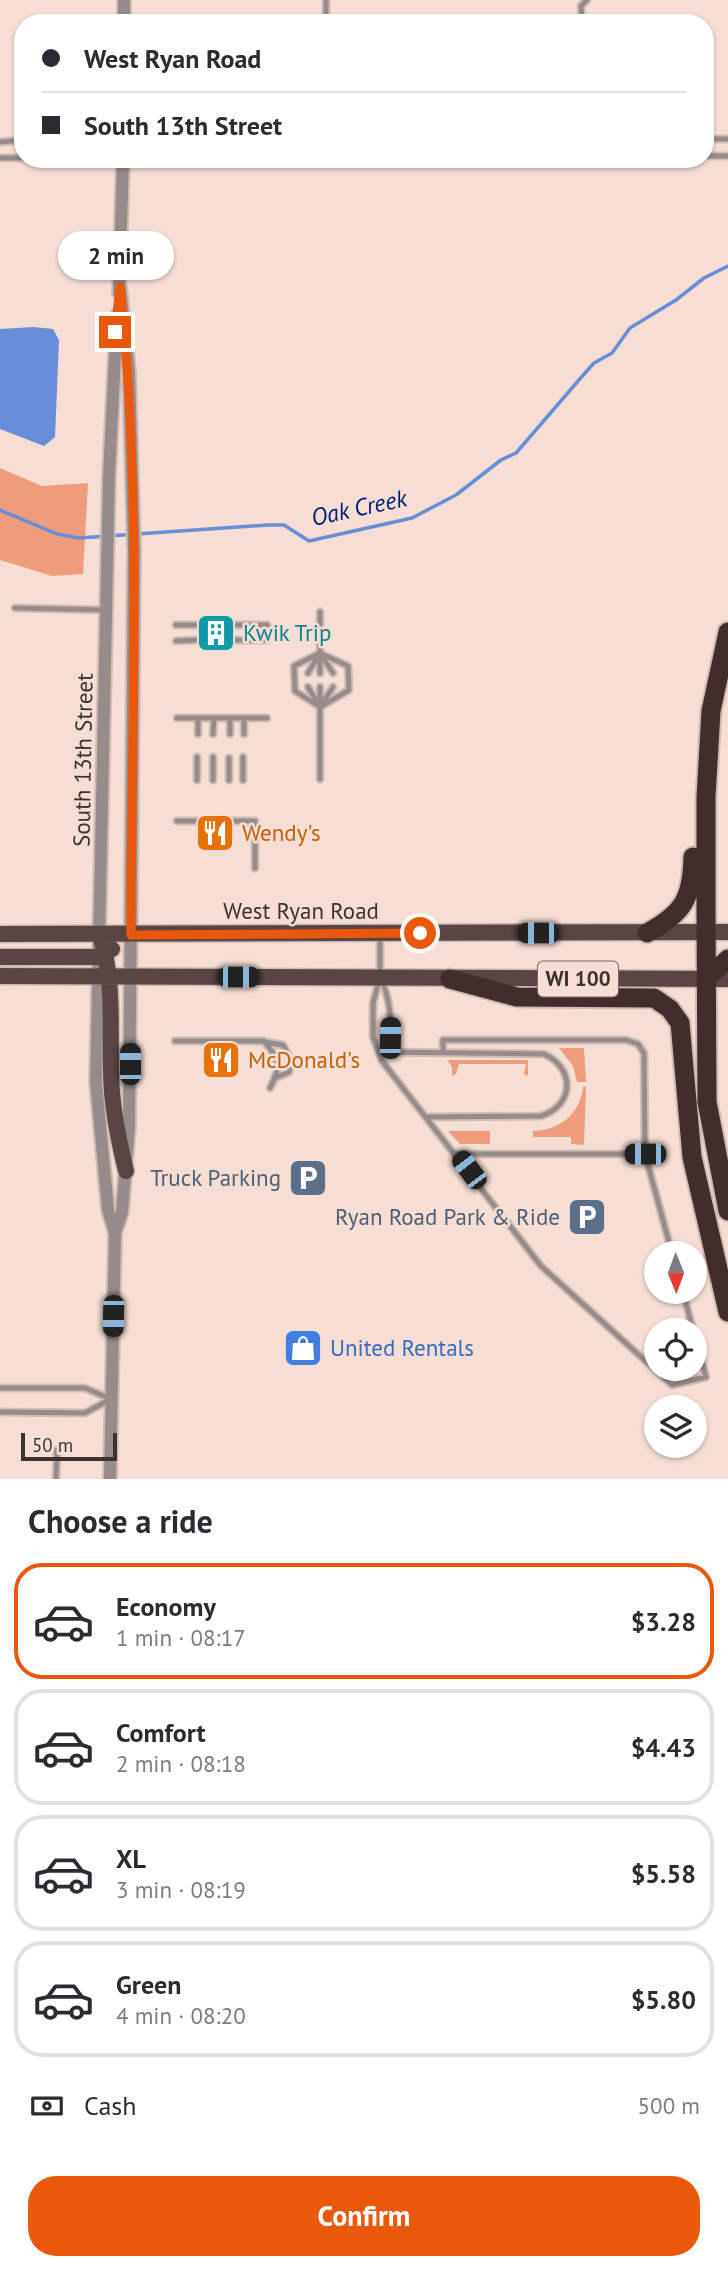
<!DOCTYPE html>
<meta charset="utf-8">
<style>
body{margin:0;font-family:"PT Sans",sans-serif;background:#f2f2f3;color:#2b2b33;height:100vh;display:flex;flex-direction:column;font-size:26px;white-space:nowrap}
*{box-sizing:border-box;margin:0}
p{font-size:23px;color:#7c7c81}
.icon{flex:none;width:38px;height:38px;fill:none;stroke:currentColor;stroke-width:2;stroke-linecap:round;stroke-linejoin:round}
.map{position:relative;height:1479px;overflow:hidden}
.sheet{display:flex;flex-direction:column;background:#fff;flex:1}
.sheet>*{flex:none}
.top-card{position:absolute;left:14px;top:14px;width:700px;height:154px;border-radius:28px;box-shadow:0 2px 5px #0004;display:grid;align-content:center;height:154px;padding:0 28px;background:#fff}
.needle{width:46px;rotate:179deg}
.buttons{position:absolute;left:644px;top:1241px;display:grid;gap:14px}
.buttons a{display:grid;place-items:center;width:63px;height:63px;border-radius:50%;background:#fff;box-shadow:0 2px 5px #0004;font-size:35px}
.scale{position:absolute;left:21px;bottom:18px;width:96px;box-sizing:border-box;padding-left:7px;border:4px solid #3c332f;border-top:0;font-size:19px;line-height:24px;white-space:nowrap;color:#3c332f;-webkit-text-stroke:5px #f6ded5;paint-order:stroke}
.end{position:absolute;width:32px;height:32px;margin:-16px;border:9px solid #ea580c;background:#fff;box-shadow:0 0 0 4px #fff}
.from{border-radius:50%}
.bubble{position:absolute;height:49px;border-radius:24px;background:#fff;box-shadow:0 2px 5px #0004;font-size:23px;font-weight:600;line-height:49px;text-align:center}
.car{position:absolute;width:21px;height:42px;margin:-21px -10px;border-radius:9px;box-shadow:0 0 5px 2px #0007;background:linear-gradient(#222 24%,#8ab4d8 0 40%,#222 0 76%,#8ab4d8 0 86%,#222 0)}
.top-card b{display:flex;align-items:center;gap:24px;height:66px;font-size:26px}
.top-card b+b{border-top:2px solid #e1e1e2}
.top-card i{width:18px;height:18px;background:#2b2b33}
ul{padding:0;list-style:none}
li{display:flex;align-items:center;gap:21px;height:116px;margin:0 14px 10px;padding:0 14px;border:4px solid #e1e1e2;border-radius:28px}
li div{flex:1}
li b{display:block;font-size:26px}
li em{font-style:normal;font-weight:600}
li.selected{border-color:#ea580c}
li>.icon{width:63px;height:63px;stroke-width:1.5}
h2{padding:0 28px;font-size:32px;line-height:84px}
.pay{display:flex;align-items:center;gap:18px;height:77px;padding:0 28px;font-size:26px}
.pay p{margin-inline-start:auto}
.cta{display:flex;gap:14px;margin-top:auto;padding:14px 28px}
.cta a{flex:1;height:80px;border-radius:28px;background:#ea580c;color:#fff;font-size:28px;font-weight:600;line-height:80px;text-align:center}
.map>svg:first-child{display:block}
</style>
<div class="map">
<svg width="728" height="1479" viewBox="0 0 728 1479">
<rect width="100%" height="100%" fill="#f6ded5"/>
<path fill="#ef9c7c" d="M0,468L42,486L88,483L83,574L52,576L0,560Z
M559,1048H584L586,1082H577L573,1066Z
M447,1060H528V1076L524,1074L526,1064H459L456,1074L452,1076V1067Z
M583,1087H586L584,1145L571,1144V1137H533V1131C559,1130 580,1115 583,1087Z
M448,1131H490V1144H460Z"/>
<path fill="#678ed8" d="M33,327L53,329L59,340L55,437L44,446L0,429V329Z"/>
<g fill="none" stroke-linecap="round" stroke-linejoin="round">
<path stroke="#678ed8" stroke-width="3.5" d="M0,510L57,534L79,538L268,525H284L309,541L412,518L456,495L501,460L516,453L585,373L594,363L612,353L630,328L676,300L704,278L728,266"/>
<g stroke="#d1bcb4" stroke-width="9">
<path id="service" d="M326,0V23
M582,23L581,6L587,0
M705,139H728
M0,142L23,140
M705,156H728
M0,158H23
M15,608L106,610
M320,612V653L348,666L349,690L320,707V779
M176,625H196
M235,625H267
M235,640H267
M176,641L196,640
M308,673L320,653L333,673
M320,673V653L294,666L295,691L320,707
M308,687L320,707L333,687
M320,707V687
M177,718H267
M198,734V718
M213,734L214,718
M230,734V718
M244,734V718
M243,757V780
M197,780V757
M213,780V757
M229,780V758
M177,821H255V868
M380,937V977L373,1003V1037L382,1061L541,1266L672,1385L706,1377L695,1336
M382,980C391,1005 395,1029 381,1052L544,1054C575,1068 575,1105 541,1116L427,1117
M175,1041H264C280,1061 282,1065 270,1088
M265,1042L283,1045L291,1060L289,1072L275,1078
M443,1052V1040H626L638,1044L644,1053L645,1154L672,1253
M456,1154H645
M683,1292L693,1330
M0,1388H85L111,1399
M0,1412L85,1413L111,1399
M56,1479L57,1450"/>
</g>
<g stroke="#d1bcb4" stroke-width="16">
<path id="tertiary" d="M124,23V0
M119,293L123,159
M115,1233L108,1210L96,1082L109,475L117,315
M110,1479L115,1233L122,1212L129,1127L134,550L129,371L120,287"/>
</g>
<g stroke="#d1bcb4" stroke-width="19">
<path id="primary" d="M0,934L728,932
M100,935C114,979 110,1023 111,1069C111,1104 118,1137 126,1171
M0,957H99L112,949
M0,976L728,979"/>
</g>
<g stroke="#d1bcb4" stroke-width="23">
<path id="motorway" d="M728,632L711,711L706,797V910L707,1102L728,1211
M647,933C684,913 692,898 693,857
M450,979L517,997L654,998L670,1009L680,1023L692,1157L728,1312
M706,979L728,959"/>
</g>
<use href="#service" stroke="#978c8b" stroke-width="5"/>
<use href="#tertiary" stroke="#978c8b" stroke-width="12"/>
<use href="#primary" stroke="#584544" stroke-width="16"/>
<use href="#motorway" stroke="#412d2c" stroke-width="19"/>
</g>
<g fill="none" stroke-linecap="round" stroke-linejoin="round">
<path stroke="#ea580c" stroke-width="9" d="M115,332L120,287C143,502 131,719 131,935L420,933"/>
</g>
<defs>
<g id="building-square" transform="scale(2.0125)"><rect x="-9" y="-9" width="18" height="18" rx="4" fill="#0f9aa8" stroke="#f6ded5"/><path d="M-4-6H4V6H1V3H-1V6H-4ZM-2.5-4.3h1.7v1.8h-1.7ZM.8-4.3h1.7v1.8H.8ZM-2.5-1h1.7V.8h-1.7ZM.8-1h1.7V.8H.8Z" fill="#fff"/></g>
<g id="restaurant-square" transform="scale(2.0125)"><rect x="-9" y="-9" width="18" height="18" rx="4" fill="#e8710a" stroke="#f6ded5"/><path d="M-5-6h1v4h1v-4h1v4h1v-4h1v5L-1.5 .5V6h-2V.5L-5-1ZM5-6V6H3V1.5H1.5Q1.5-4 5-6Z" fill="#fff"/></g>
<g id="parking-square" transform="scale(2.0125)"><rect x="-9" y="-9" width="18" height="18" rx="4" fill="#5c6f8a" stroke="#f6ded5"/><path d="M-3.5-5.5H1a3.5 3.5 0 0 1 0 7H-1V5.5H-3.5ZM-1-3.4V-.6H.8a1.4 1.4 0 0 0 0-2.8Z" fill="#fff"/></g>
<g id="shop-square" transform="scale(2.0125)"><rect x="-9" y="-9" width="18" height="18" rx="4" fill="#3f7fe0" stroke="#f6ded5"/><path d="M-5-2.5h2.3a2.7 3.5 0 0 1 5.4 0H5L5.5 6h-11ZM-1.5-2.5h3a1.5 2.3 0 0 0-3 0Z" fill="#fff"/></g>
</defs>
<g fill-rule="evenodd">
<use href="#building-square" x="216" y="633"/>
<use href="#restaurant-square" x="215" y="833"/>
<use href="#restaurant-square" x="221" y="1060"/>
<use href="#parking-square" x="308" y="1178"/>
<use href="#parking-square" x="587" y="1217"/>
<use href="#shop-square" x="303" y="1348"/>
</g>
<g text-anchor="middle" stroke-width="5" stroke-linejoin="round" paint-order="stroke">
<rect fill="#f6ded5" stroke="#746661" stroke-width="2" x="538" y="961.5" width="80" height="35" rx="5"/>
<g font-size="21" font-weight="bold" fill="#3c332f">
<text x="578" y="986">WI 100</text>
</g>
<g font-size="23" fill="#0d838f" stroke="#f6ded5" text-anchor="start">
<text x="243" y="641">Kwik Trip</text>
</g>
<g font-size="23" fill="#3c332f" stroke="#f6ded5">
<text transform="translate(83 760) rotate(-89)" y="8">South 13th Street</text>
<text x="301" y="919">West Ryan Road</text>
</g>
<g font-size="23" fill="#c56008" stroke="#f6ded5" text-anchor="start">
<text x="242" y="841">Wendy's</text>
<text x="248" y="1068">McDonald's</text>
</g>
<g font-size="23" fill="#4e5e75" stroke="#f6ded5" text-anchor="end">
<text x="281" y="1186">Truck Parking</text>
<text x="560" y="1225">Ryan Road Park &amp; Ride</text>
</g>
<g font-size="23" fill="#366cbe" stroke="#f6ded5" text-anchor="start">
<text x="330" y="1356">United Rentals</text>
</g>
<g font-size="24" font-style="italic" fill="#002176" stroke="#f6ded5">
<text transform="translate(359 508) rotate(-12)" y="8">Oak Creek</text>
</g>
</g>
</svg>
<div class="buttons">
<a><svg class="needle" viewBox="-14 -14 28 28"><path d="M0-13l5 13h-10z" fill="#e53935"/><path d="M0 13l5-13h-10z" fill="#7c7c81"/></svg></a>
<a><svg class="icon" aria-label="locate" viewBox="0 0 24 24"><circle cx="12" cy="12" r="6"/><path d="M12 2v4M12 18v4M2 12h4M18 12h4"/></svg></a>
<a><svg class="icon" aria-label="layers" viewBox="0 0 24 24"><path d="M12 4l9 5-9 5-9-5zM3 14l9 5 9-5"/></svg></a>
</div>
<div class="scale">50 m</div>
<i class="end from" style="left:420px;top:933px"></i>
<i class="end" style="left:115px;top:332px"></i>
<div class="bubble" style="left:58px;top:231px;width:116px">2 min</div>
<i class="car" style="left:538px;top:933px;rotate:270deg"></i>
<i class="car" style="left:238px;top:977px;rotate:90deg"></i>
<i class="car" style="left:390px;top:1038px;rotate:1deg"></i>
<i class="car" style="left:130px;top:1064px;rotate:0deg"></i>
<i class="car" style="left:645px;top:1154px;rotate:270deg"></i>
<i class="car" style="left:469px;top:1170px;rotate:323deg"></i>
<i class="car" style="left:113px;top:1316px;rotate:181deg"></i>
<div class="top-card">
<b><i class="from"></i>West Ryan Road</b>
<b><i></i>South 13th Street</b>
</div>
</div>
<section class="sheet">
<h2>Choose a ride</h2>
<ul>
<li class="selected"><svg class="icon" aria-label="car" viewBox="0 0 24 24"><path d="M5 17H2v-5l4-1 3-4h7l3 4 3 1v5h-3M9 17h6M6 11h13"/><circle cx="7" cy="17" r="2"/><circle cx="17" cy="17" r="2"/></svg><div><b>Economy</b><p>1 min · 08:17</p></div><em>$3.28</em></li>
<li><svg class="icon" aria-label="car" viewBox="0 0 24 24"><path d="M5 17H2v-5l4-1 3-4h7l3 4 3 1v5h-3M9 17h6M6 11h13"/><circle cx="7" cy="17" r="2"/><circle cx="17" cy="17" r="2"/></svg><div><b>Comfort</b><p>2 min · 08:18</p></div><em>$4.43</em></li>
<li><svg class="icon" aria-label="car" viewBox="0 0 24 24"><path d="M5 17H2v-5l4-1 3-4h7l3 4 3 1v5h-3M9 17h6M6 11h13"/><circle cx="7" cy="17" r="2"/><circle cx="17" cy="17" r="2"/></svg><div><b>XL</b><p>3 min · 08:19</p></div><em>$5.58</em></li>
<li><svg class="icon" aria-label="car" viewBox="0 0 24 24"><path d="M5 17H2v-5l4-1 3-4h7l3 4 3 1v5h-3M9 17h6M6 11h13"/><circle cx="7" cy="17" r="2"/><circle cx="17" cy="17" r="2"/></svg><div><b>Green</b><p>4 min · 08:20</p></div><em>$5.80</em></li>
</ul>
<div class="pay"><svg class="icon" aria-label="cash" viewBox="0 0 24 24"><path d="M3 7h18v10H3z"/><circle cx="12" cy="12" r="2"/></svg>Cash<p>500 m</p></div>
<div class="cta"><a>Confirm</a></div>
</section>
